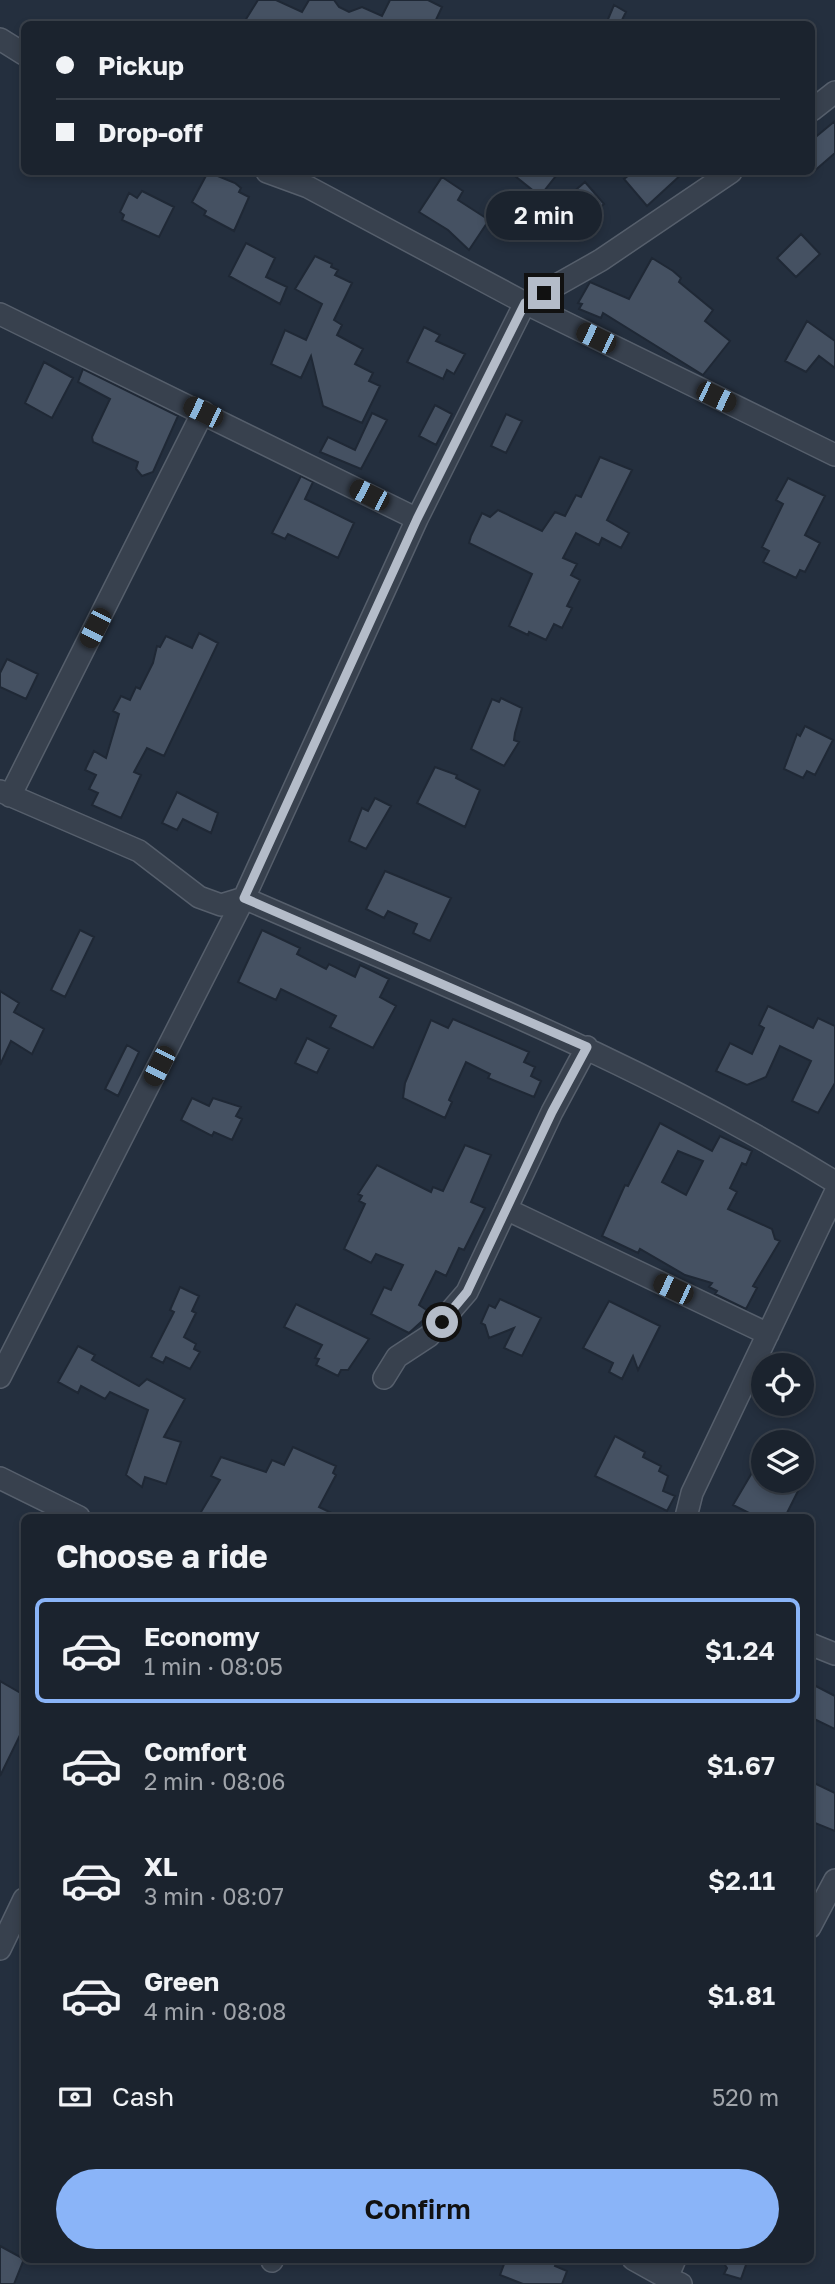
<!DOCTYPE html>
<meta charset="utf-8">
<style>
body{margin:0;font-family:"Golos Text",sans-serif;background:#282f3a;color:#f1f3f6;height:100vh;display:flex;flex-direction:column;font-size:26px;white-space:nowrap}
*{box-sizing:border-box;margin:0}
p{font-size:23px;color:#a0a4aa}
.icon{flex:none;width:38px;height:38px;fill:none;stroke:currentColor;stroke-width:2;stroke-linecap:round;stroke-linejoin:round}
.map{position:relative;flex:1;overflow:hidden}
.panel{position:absolute;left:21px;top:1514px;width:793px;height:749px;display:flex;flex-direction:column;background:#1b232e;border-radius:10px;box-shadow:0 4px 10px #0003,0 0 0 2px #39404a}
.panel>*{flex:none}
.top-card{position:absolute;left:21px;top:21px;width:794px;height:154px;border-radius:10px;box-shadow:0 4px 10px #0003,0 0 0 2px #39404a;display:grid;align-content:center;height:154px;padding:0 35px;background:#1b232e}
.controls{position:absolute;left:751px;top:1353px;display:grid;gap:14px}
.controls a{display:grid;place-items:center;width:63px;height:63px;border-radius:50%;background:#1b232e;box-shadow:0 4px 10px #0003,0 0 0 2px #39404a;font-size:35px}
.end{position:absolute;width:32px;height:32px;margin:-16px;border:9px solid #b4bcc9;background:#111;box-shadow:0 0 0 4px #111}
.from{border-radius:50%}
.bubble{position:absolute;height:49px;border-radius:24px;background:#1b232e;box-shadow:0 4px 10px #0003,0 0 0 2px #39404a;font-size:23px;font-weight:600;line-height:49px;text-align:center}
.car{position:absolute;width:21px;height:42px;margin:-21px -10px;border-radius:9px;box-shadow:0 0 5px 2px #0007;background:linear-gradient(#222 24%,#8ab4d8 0 40%,#222 0 76%,#8ab4d8 0 86%,#222 0)}
.top-card b{display:flex;align-items:center;gap:24px;height:66px;font-size:26px}
.top-card b+b{border-top:2px solid #39404a}
.top-card i{width:18px;height:18px;background:#f1f3f6}
ul{padding:0;list-style:none}
li{display:flex;align-items:center;gap:21px;height:105px;margin:0 14px 10px;padding:0 21px;border:4px solid transparent;border-radius:10px}
li div{flex:1}
li b{display:block;font-size:26px}
li em{font-style:normal;font-weight:600}
li.active{border-color:#8ab4f8}
li>.icon{width:63px;height:63px;stroke-width:1.5}
h2{padding:0 35px;font-size:32px;line-height:84px}
.pay{display:flex;align-items:center;gap:18px;height:77px;padding:0 35px;font-size:26px}
.pay p{margin-inline-start:auto}
.action{display:flex;gap:14px;margin-top:auto;padding:14px 35px}
.action a{flex:1;height:80px;border-radius:42px;background:#8ab4f8;color:#111;font-size:28px;font-weight:600;line-height:80px;text-align:center}
.map>svg:first-child{display:block}
</style>
<div class="map">
<svg width="835" height="2284" viewBox="0 0 835 2284">
<rect width="100%" height="100%" fill="#242f3e"/>
<path fill="#455162" stroke="#1f2835" stroke-width="2" fill-rule="evenodd" d="M258,0H276L302,12L309,0H334L339,7L349,12L362,7L382,16L390,0H428L442,7L434,24H243Z
M614,5L626,12L620,24H606Z
M835,121V153L812,173V140Z
M208,172L235,183L241,188L239,192L249,197L234,231L204,215L206,211L192,202Z
M510,172H559L540,196Z
M633,172H684L647,206L624,179Z
M442,177L463,191L458,200L489,220L469,250L448,230L419,212Z
M585,182L604,204L590,217L571,194Z
M142,191L174,207L159,237L122,220L124,215L120,212L129,193L137,198Z
M801,234L820,254L796,277L777,258Z
M246,243L275,258L266,277L287,287L280,304L229,276Z
M315,256L332,264L331,267L338,270L335,275L352,283L334,320L342,325L337,335L363,349L355,364L373,373L369,381L380,386L362,423L323,406L311,356L301,378L271,364L285,330L306,340L322,304L295,289Z
M652,258L673,271L681,278L679,282L713,310L705,321L730,341L703,375L603,313L601,318L579,309L582,304L578,303L590,282L629,299Z
M807,321L835,341V368L819,356L806,372L785,361Z
M424,327L440,335L436,341L465,354L454,374L447,370L443,379L407,362Z
M44,362L73,378L52,418L25,403Z
M83,369L178,416L153,472L142,476L136,469L138,462L93,442L92,437L110,399L78,382Z
M435,405L452,414L436,445L419,436Z
M372,413L387,420L361,469L320,452L328,437L355,450Z
M506,414L522,421L506,453L491,446Z
M600,457L632,470L607,520L629,533L621,548L602,538L599,545L576,533L563,558L577,564L571,575L580,580L567,606L572,608L562,628L554,624L546,640L529,632L528,635L509,626L532,574L469,543L471,536L482,513L490,517L498,510L542,531L555,512L565,516L576,495L581,497Z
M301,476L313,482L305,499L354,523L338,558L288,534L285,539L272,533Z
M788,478L825,496L805,535L820,543L805,572L800,570L796,578L763,562L769,551L762,547L783,504L776,500Z
M199,633L218,643L164,756L147,748L134,772L141,775L121,818L92,805L98,793L89,789L96,775L85,770L94,751L106,758L119,714L113,711L121,696L130,700L136,687L140,689L153,663L157,646L160,647L166,636L192,648Z
M7,659L38,674L26,699L0,687V673Z
M501,698L522,708L515,733L514,740L519,742L504,766L471,749L492,699L499,702Z
M805,726L833,740L815,775L807,771L803,778L784,769L797,734L800,736Z
M435,767L457,775L456,778L480,790L465,827L417,803Z
M177,792L218,813L211,833L183,819L177,830L162,823Z
M375,798L391,806L366,849L349,841L362,808L368,811Z
M385,871L451,898L430,941L413,933L417,924L388,911L384,918L366,909Z
M80,930L94,937L65,997L51,990Z
M262,930L300,948L297,954L326,969L329,964L355,977L360,965L389,979L380,997L396,1006L373,1048L330,1027L336,1016L281,989L276,1000L238,982Z
M0,991L19,1003L14,1012L44,1029L32,1054L11,1041L0,1065Z
M768,1006L813,1028L818,1018L835,1026V1083L818,1113L792,1101L811,1061L780,1046L766,1077L747,1085L716,1071L730,1043L752,1054L764,1028L759,1025Z
M453,1019L529,1052L524,1062L535,1067L531,1076L541,1081L534,1097L488,1078L490,1074L466,1062L449,1100L452,1102L445,1118L403,1098L405,1083L431,1020L448,1028Z
M307,1038L329,1049L317,1073L295,1063Z
M127,1045L139,1052L118,1096L105,1089Z
M192,1098L209,1106L213,1098L241,1107L236,1116L242,1119L232,1140L214,1132L212,1136L181,1120Z
M660,1123L712,1151L720,1136L752,1151L746,1165L742,1163L730,1188L737,1192L728,1209L772,1229L775,1239L780,1241L753,1286L757,1288L746,1309L715,1294L717,1291L709,1287L712,1283L685,1275L640,1249L638,1253L602,1236L625,1185L628,1186ZM678,1151L703,1161L686,1195L662,1182Z
M465,1145L491,1155L471,1202L485,1208L464,1250L459,1248L446,1276L436,1271L419,1305L431,1313L409,1333L371,1314L384,1287L391,1290L403,1265L376,1254L371,1263L344,1249L365,1204L359,1201L362,1196L358,1194L377,1165L431,1192L433,1187L443,1191Z
M180,1287L199,1296L192,1311L196,1313L184,1337L196,1344L194,1349L200,1352L190,1369L166,1357L163,1363L151,1357L174,1312L170,1310Z
M500,1299L541,1318L522,1356L504,1348L514,1328L489,1338L485,1325L481,1323L489,1305L495,1308Z
M609,1301L660,1326L638,1370L633,1356L622,1379L609,1372L613,1363L583,1348Z
M296,1304L369,1339L348,1370H341L338,1376L316,1365L319,1359L315,1358L322,1345L284,1327Z
M78,1346L95,1355L92,1360L139,1386L147,1379L185,1399L164,1437L181,1442L166,1484L145,1477L142,1487L126,1475L148,1410L110,1392L105,1399L81,1386L78,1393L58,1382Z
M615,1436L645,1452L643,1457L661,1466L659,1471L668,1476L663,1491L675,1496L667,1511L595,1476Z
M293,1447L336,1466L333,1473L336,1475L319,1507L340,1517H211L201,1512L220,1480L211,1476L221,1457L266,1472L272,1460L284,1465Z
M763,1454V1480H783L799,1489L785,1517H757L733,1505Z
M0,1681L24,1695V1727L0,1776Z
M810,1683L835,1696V1729L810,1717Z
M810,1781L835,1793V1831L810,1821Z
M0,2246L24,2259L14,2284H0Z
M506,2259H558L555,2266L567,2271L562,2284H523L500,2275Z
M721,2259H748L741,2279L724,2274L727,2268Z"/>
<g fill="none" stroke-linecap="round" stroke-linejoin="round">
<g stroke="#565f6c" stroke-width="24">
<path id="minor" d="M0,39L24,54
M812,110L835,92
M267,172L308,187L525,303L601,260L731,172
M0,314L417,519
M0,791L139,851L199,897L221,905L244,898C445,986 648,1066 835,1182
M10,796L203,412
M506,1209L768,1334
M0,1377L244,898L417,519L525,303L835,455
M384,1378L397,1357L429,1336L467,1292L552,1112L587,1047
M0,1478L79,1517
M686,1517L692,1493L835,1193
M810,1644L835,1654
M810,1927L835,1880
M0,1949L24,1899
M633,2259L667,2278
M675,2259L667,2278L681,2284
M272,2261L273,2259"/>
</g>
<use href="#minor" stroke="#38414e" stroke-width="21"/>
</g>
<g fill="none" stroke-linecap="round" stroke-linejoin="round">
<path stroke="#b4bcc9" stroke-width="9" d="M442,1322L467,1292L552,1112L587,1047L244,898L417,519L525,303L544,293"/>
</g>
</svg>
<div class="controls">
<a><svg class="icon" aria-label="locate" viewBox="0 0 24 24"><circle cx="12" cy="12" r="6"/><path d="M12 2v4M12 18v4M2 12h4M18 12h4"/></svg></a>
<a><svg class="icon" aria-label="layers" viewBox="0 0 24 24"><path d="M12 4l9 5-9 5-9-5zM3 14l9 5 9-5"/></svg></a>
</div>
<i class="end from" style="left:442px;top:1322px"></i>
<i class="end" style="left:544px;top:293px"></i>
<div class="bubble" style="left:486px;top:191px;width:116px">2 min</div>
<i class="car" style="left:596px;top:338px;rotate:296deg"></i>
<i class="car" style="left:716px;top:397px;rotate:116deg"></i>
<i class="car" style="left:203px;top:412px;rotate:296deg"></i>
<i class="car" style="left:369px;top:495px;rotate:297deg"></i>
<i class="car" style="left:95px;top:628px;rotate:207deg"></i>
<i class="car" style="left:159px;top:1066px;rotate:207deg"></i>
<i class="car" style="left:673px;top:1289px;rotate:295deg"></i>
<div class="top-card">
<b><i class="from"></i>Pickup</b>
<b><i></i>Drop-off</b>
</div>
<section class="panel">
<h2>Choose a ride</h2>
<ul>
<li class="active"><svg class="icon" aria-label="car" viewBox="0 0 24 24"><path d="M5 17H2v-5l4-1 3-4h7l3 4 3 1v5h-3M9 17h6M6 11h13"/><circle cx="7" cy="17" r="2"/><circle cx="17" cy="17" r="2"/></svg><div><b>Economy</b><p>1 min · 08:05</p></div><em>$1.24</em></li>
<li><svg class="icon" aria-label="car" viewBox="0 0 24 24"><path d="M5 17H2v-5l4-1 3-4h7l3 4 3 1v5h-3M9 17h6M6 11h13"/><circle cx="7" cy="17" r="2"/><circle cx="17" cy="17" r="2"/></svg><div><b>Comfort</b><p>2 min · 08:06</p></div><em>$1.67</em></li>
<li><svg class="icon" aria-label="car" viewBox="0 0 24 24"><path d="M5 17H2v-5l4-1 3-4h7l3 4 3 1v5h-3M9 17h6M6 11h13"/><circle cx="7" cy="17" r="2"/><circle cx="17" cy="17" r="2"/></svg><div><b>XL</b><p>3 min · 08:07</p></div><em>$2.11</em></li>
<li><svg class="icon" aria-label="car" viewBox="0 0 24 24"><path d="M5 17H2v-5l4-1 3-4h7l3 4 3 1v5h-3M9 17h6M6 11h13"/><circle cx="7" cy="17" r="2"/><circle cx="17" cy="17" r="2"/></svg><div><b>Green</b><p>4 min · 08:08</p></div><em>$1.81</em></li>
</ul>
<div class="pay"><svg class="icon" aria-label="cash" viewBox="0 0 24 24"><path d="M3 7h18v10H3z"/><circle cx="12" cy="12" r="2"/></svg>Cash<p>520 m</p></div>
<div class="action"><a>Confirm</a></div>
</section>
</div>
